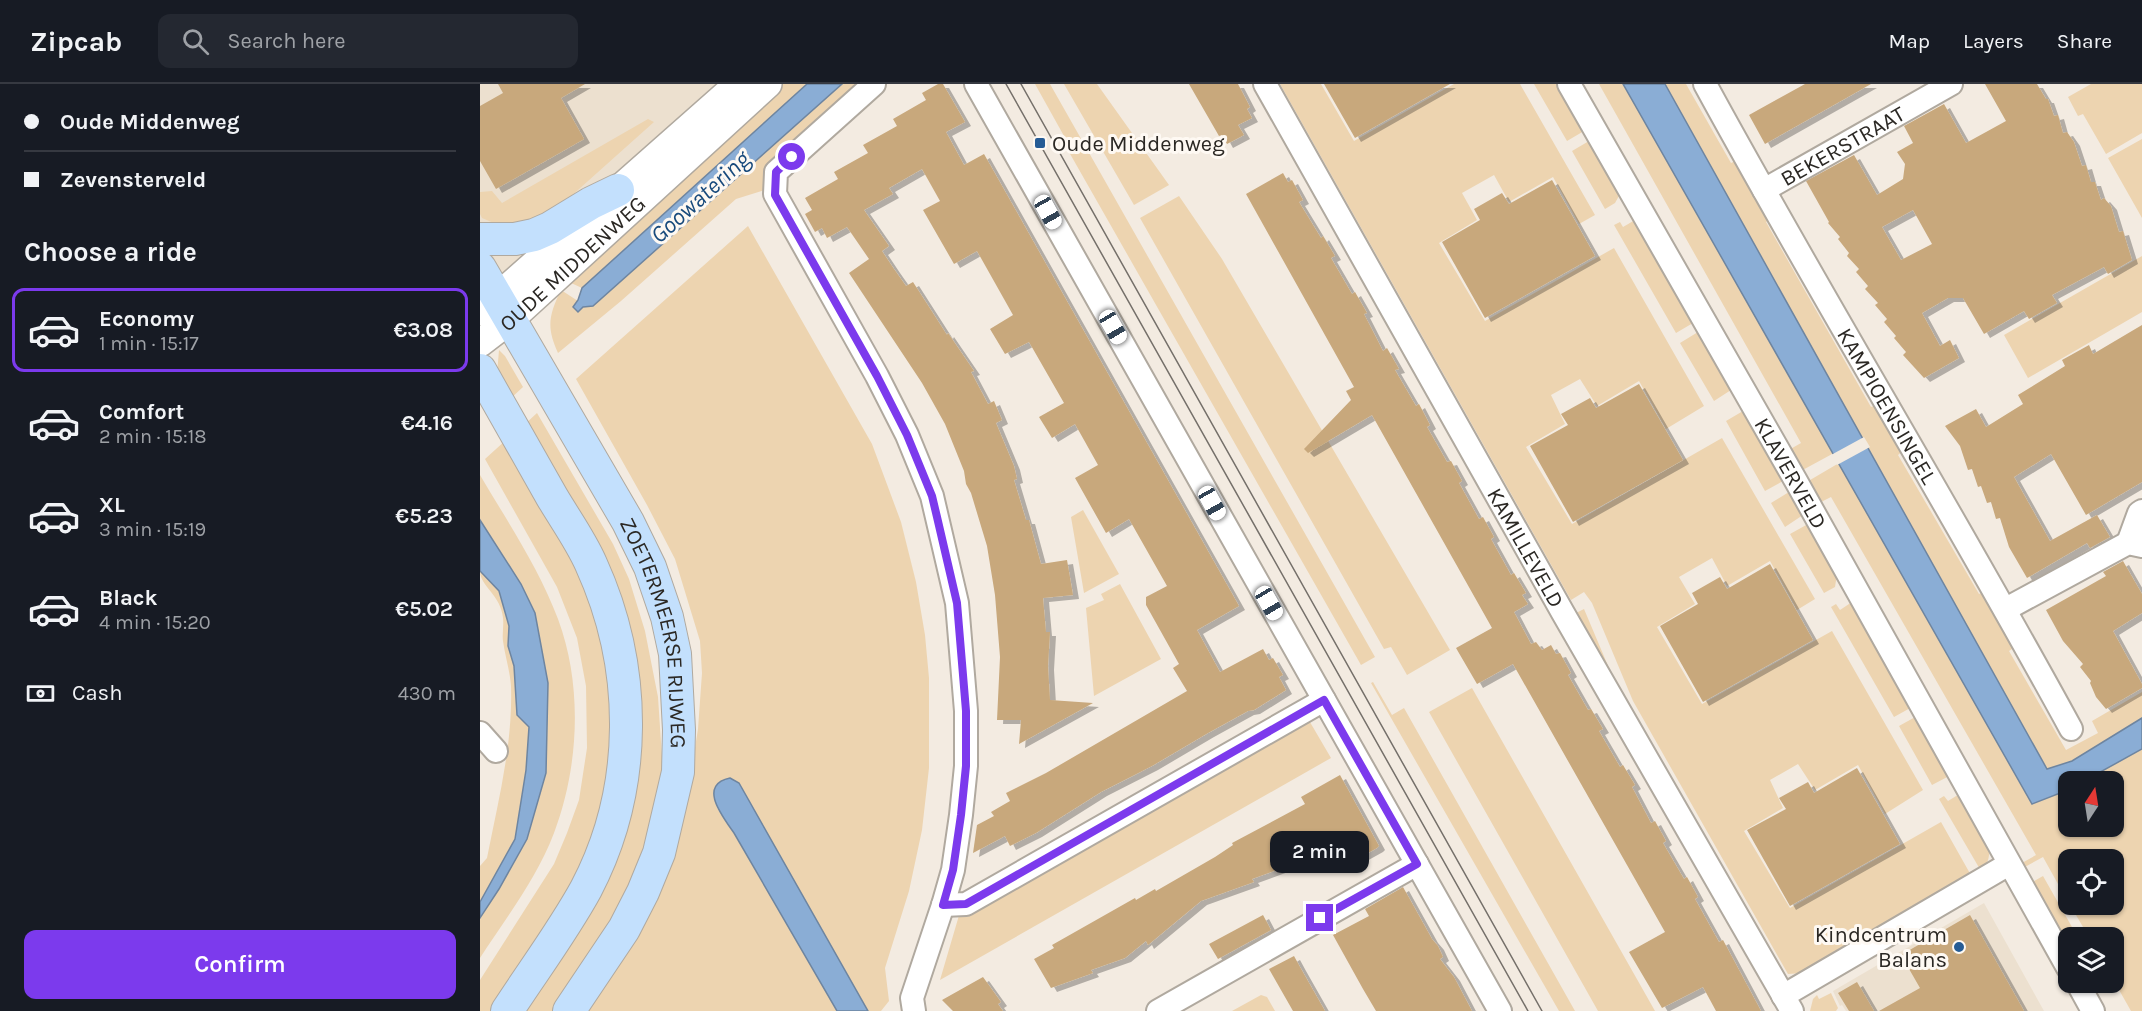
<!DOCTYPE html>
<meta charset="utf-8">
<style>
body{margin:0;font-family:Karla,sans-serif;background:#242831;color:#f1f3f6;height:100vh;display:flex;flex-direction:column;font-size:22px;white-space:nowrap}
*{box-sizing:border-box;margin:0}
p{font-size:20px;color:#9ea1a6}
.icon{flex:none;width:33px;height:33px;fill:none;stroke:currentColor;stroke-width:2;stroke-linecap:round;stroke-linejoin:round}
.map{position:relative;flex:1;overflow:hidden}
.details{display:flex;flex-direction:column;background:#171b24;width:480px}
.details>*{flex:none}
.guide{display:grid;align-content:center;height:132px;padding:0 24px;background:#171b24}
.needle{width:39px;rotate:12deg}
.tools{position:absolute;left:1578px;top:687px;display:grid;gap:12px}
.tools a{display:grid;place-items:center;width:66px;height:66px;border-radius:12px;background:#171b24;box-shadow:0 2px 4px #0004;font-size:30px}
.end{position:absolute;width:27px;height:27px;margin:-14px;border:8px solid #7c3aed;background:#fff;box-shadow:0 0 0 3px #fff}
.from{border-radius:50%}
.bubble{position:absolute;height:42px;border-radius:12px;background:#171b24;box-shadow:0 2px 4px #0004;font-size:20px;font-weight:600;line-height:42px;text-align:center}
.car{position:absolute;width:18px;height:36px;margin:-18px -9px;border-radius:8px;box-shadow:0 0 4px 2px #0007;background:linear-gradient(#fff 24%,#345 0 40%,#fff 0 76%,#345 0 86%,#fff 0)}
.guide b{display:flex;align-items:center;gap:21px;height:57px;font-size:22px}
.guide b+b{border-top:2px solid #363941}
.guide i{width:15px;height:15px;background:#f1f3f6}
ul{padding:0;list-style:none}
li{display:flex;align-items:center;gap:18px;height:84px;margin:0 12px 9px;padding:0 12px;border:3px solid transparent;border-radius:12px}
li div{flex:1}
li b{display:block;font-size:22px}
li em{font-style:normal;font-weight:600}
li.active{border-color:#7c3aed}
li>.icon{width:54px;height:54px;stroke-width:1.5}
h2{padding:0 24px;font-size:27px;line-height:72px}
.pay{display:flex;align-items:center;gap:15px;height:66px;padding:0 24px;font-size:22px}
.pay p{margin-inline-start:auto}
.cta{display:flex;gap:12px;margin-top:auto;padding:12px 24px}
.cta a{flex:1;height:69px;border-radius:12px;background:#7c3aed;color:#fff;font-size:24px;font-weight:600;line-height:69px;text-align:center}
header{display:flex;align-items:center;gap:36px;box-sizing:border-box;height:84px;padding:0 30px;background:#171b24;border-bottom:2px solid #363941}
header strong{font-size:28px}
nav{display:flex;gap:33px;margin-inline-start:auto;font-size:21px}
.search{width:420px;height:54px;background:#242831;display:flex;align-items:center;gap:15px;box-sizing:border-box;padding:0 21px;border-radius:12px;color:#9ea1a6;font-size:22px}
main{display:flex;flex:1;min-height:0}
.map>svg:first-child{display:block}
</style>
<header>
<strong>Zipcab</strong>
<div class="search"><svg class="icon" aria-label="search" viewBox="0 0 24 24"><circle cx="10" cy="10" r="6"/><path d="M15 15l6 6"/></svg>Search here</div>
<nav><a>Map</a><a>Layers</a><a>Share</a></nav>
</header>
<main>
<section class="details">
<div class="guide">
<b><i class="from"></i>Oude Middenweg</b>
<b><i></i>Zevensterveld</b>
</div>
<h2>Choose a ride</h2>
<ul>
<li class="active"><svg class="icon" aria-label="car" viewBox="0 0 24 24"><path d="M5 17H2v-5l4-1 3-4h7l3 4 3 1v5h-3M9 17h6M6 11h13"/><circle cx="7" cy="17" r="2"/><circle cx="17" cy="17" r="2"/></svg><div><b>Economy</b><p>1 min · 15:17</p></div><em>€3.08</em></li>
<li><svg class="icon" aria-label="car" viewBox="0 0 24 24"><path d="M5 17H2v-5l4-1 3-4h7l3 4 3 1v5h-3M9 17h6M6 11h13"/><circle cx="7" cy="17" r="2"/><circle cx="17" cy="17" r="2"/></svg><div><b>Comfort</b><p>2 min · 15:18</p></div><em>€4.16</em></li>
<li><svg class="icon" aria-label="car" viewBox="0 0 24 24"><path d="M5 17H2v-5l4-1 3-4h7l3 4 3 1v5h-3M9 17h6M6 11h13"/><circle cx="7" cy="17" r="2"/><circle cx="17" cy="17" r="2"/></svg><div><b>XL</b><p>3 min · 15:19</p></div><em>€5.23</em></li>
<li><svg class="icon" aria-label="car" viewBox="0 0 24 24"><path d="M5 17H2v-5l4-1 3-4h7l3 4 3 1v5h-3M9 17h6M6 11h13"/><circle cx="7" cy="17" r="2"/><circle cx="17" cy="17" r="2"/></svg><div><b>Black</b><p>4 min · 15:20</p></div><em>€5.02</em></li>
</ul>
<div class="pay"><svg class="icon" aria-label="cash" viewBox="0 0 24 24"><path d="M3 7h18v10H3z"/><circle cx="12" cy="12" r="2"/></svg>Cash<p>430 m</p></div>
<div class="cta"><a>Confirm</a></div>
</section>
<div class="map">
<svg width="1662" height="927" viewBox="0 0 1662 927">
<defs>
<filter id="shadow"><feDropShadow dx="6" dy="4" stdDeviation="0" flood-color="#0004"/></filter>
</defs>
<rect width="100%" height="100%" fill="#f3ebe1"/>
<path fill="#ece0cf" d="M0,0H316L113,183L0,275Z
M1504,819L1564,927H1366L1362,921L1360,922L1353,907Z"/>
<path fill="#edd4b0" d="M298,0H327L102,204L89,198Z
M362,0H383L284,89L285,106L256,115L141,217L78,269C66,243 69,231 81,206L98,217V227L103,223L113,222Z
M555,0H570L895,573L881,581L581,54L584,52Z
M584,0H617L689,101L654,121Z
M800,0H841L874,57L974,0H1040L1115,131L1099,140L1073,93L1029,118L1014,91L982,109L997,136L959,159L1005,237L1134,164L1224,322L1186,345L1159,297L1117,322L1100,295L1071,311L1085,340L1046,363L1092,440L1242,354L1335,515L1317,526L1290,477L1247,502L1232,474L1199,493L1215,520L1177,543L1222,620L1352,547L1443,706L1405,730L1378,681L1335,706L1318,680L1290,696L1303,724L1264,747L1310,824L1461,738L1492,793L1324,889L1308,890L1153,617L1112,519L1104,508L1091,516Z
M1054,0H1077L1104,47L1087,57Z
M1119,0H1144L1354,369L1319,388L1307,367L1321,359Z
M1185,0H1206L1251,79L1258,76L1292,134L1286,138L1391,323L1396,321L1423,367L1418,371L1499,510L1504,508L1535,563L1529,567L1586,666L1618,649L1612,637L1662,608V634L1592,677L1567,685Z
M1611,0H1662V49L1626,70L1603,30L1598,32L1588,13Z
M168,35L174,38L70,131L58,138L16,140L2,134L0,130V108L12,107L22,119Z
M1662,55V134L1628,74Z
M1109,57L1140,110L1135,119L1125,125L1092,67Z
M699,112L742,175L970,566L927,591L911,563L904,565L660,134Z
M1155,136L1213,239L1196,249L1134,141L1140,138L1143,143Z
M268,142L392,360L421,438L436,498L445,551L449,594V684L442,746L429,807L405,884L409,917L401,927H388L259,699L250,694L237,724L254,749L357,927H106L209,701L218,645L222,589L220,557L195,475L167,421L96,295Z
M1662,172V228L1548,294L1524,251Z
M1218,248L1251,306L1234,317L1200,259Z
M19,266L25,272L43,303L30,315L17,290Z
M1263,327L1303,397L1285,407L1246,337Z
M57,329L133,460L149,495L165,547L178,613L183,688L173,741L133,842L73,927H42L93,851L157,628L44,341Z
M26,356L97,479L124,555L135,646L122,728L92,805L12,927H0V896L74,780L87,749L99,716L107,664L106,602L97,554L77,503L5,375Z
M1359,379L1552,720L1588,706V742H1634V698L1604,697L1662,665V927H1651L1634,897V854L1609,853L1590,821L1634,820V776H1588V818L1563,773L1543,784L1542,779L1556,771L1351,413L1337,420L1325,399Z
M0,391C27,437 59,484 78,535C103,602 99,683 74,749C57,794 26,834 0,874V834L19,805L47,755L55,529L41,500L0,436Z
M1309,408L1323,431L1305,443L1291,419Z
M603,426L639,490L604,509L591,433Z
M1328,440L1357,490L1355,503L1344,509L1310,450Z
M0,487L19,507L29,542L28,562L34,582L37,631L49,643L46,686L35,755L0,818V782L7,774C18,718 33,660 31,602C30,587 25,572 23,557C22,549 24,542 23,534C21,511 0,502 0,487Z
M640,500L681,575L614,612L606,524L624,516L621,510Z
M1372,518L1432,623L1414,633L1351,523L1356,520L1360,526Z
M1104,525L1145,622L1094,530Z
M893,598L912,631L924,624L1095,927H1079L891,599Z
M992,604L1175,927H1118L949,628Z
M1437,632L1471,691L1452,701L1419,642Z
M827,633L851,674L460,896L480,828Z
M1481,709L1509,763C1510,773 1508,780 1501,787L1459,715L1464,712L1468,717Z
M1563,792L1592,843L1578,851L1549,800Z
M1351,909L1358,924L1356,927H1330L1333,915L1337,911L1339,915Z
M781,911L787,913L795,927H752Z"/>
<path fill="#8aadd5" stroke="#6e85a0" stroke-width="1.5" d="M327,0H362L113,222L103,223L98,228L93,223L98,216L102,204Z
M1143,0H1185L1567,685L1592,677L1662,634V665L1604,697L1588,698V706L1552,720Z
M0,436L41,500L55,529L68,599L66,689L47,755L19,805L0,834V818L35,755L46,686L49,643L37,631L34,582L28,562L29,542L19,507L0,487Z
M250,694L259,699L388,927H357L254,749C243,733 217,701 250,694Z"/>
<path fill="#f3ebe1" d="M1384,353L1390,363L1357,381L1351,371Z"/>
<path fill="#c8a87c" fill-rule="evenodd" filter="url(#shadow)" d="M18,0H105L81,14L104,55L16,105L0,77V22L23,9Z
M458,0H463L485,38L466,48L484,81L504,70L759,522L717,546L740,588L783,565L789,576L793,574L803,591L799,593L806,606L774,626L768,627L728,649L672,682L621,708L556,749L530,762L525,752L493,769L497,741L514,732L511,728L530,717L526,709L566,689L707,607L693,584L699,580L666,521V513L687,502L649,435L626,449L595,394L618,381L595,340L572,354L559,333L584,319L549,258L525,270L510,245L533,231L497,167L474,180L443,126L460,117L442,85L409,104L413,110L384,126L409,162L402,167L414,185L426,202L433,198L467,251L468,249L494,287L491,288L508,320L514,317L522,336L516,339L534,382L537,395L534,396L546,436H549L561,480L587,476L593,511L563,514L566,548H570L568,582L570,616L613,619L539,660L541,636H517L520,573L515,511L507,462L491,409L486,400L484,387L465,340L442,299L369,189L389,175L367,143L347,154L342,144L335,148L325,130L332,126L325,114L358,95L354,88L388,69L383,61L417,42L413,35L446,16L442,9Z
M709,0H758L770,23L767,25L772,34L758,41L764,51L747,60L742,51L739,52Z
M844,0H970L875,54Z
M1325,0H1391L1285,60L1269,31Z
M1505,0H1557L1566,15H1568L1574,32L1578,31L1583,49L1587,48L1594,58L1602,82L1606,81L1611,98H1615L1621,116L1624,114L1631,122L1639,148L1643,147L1652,176L1628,190L1624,183L1572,211L1577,219L1549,235L1544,227L1504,250L1483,214H1468L1442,229L1460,262L1470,256L1479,274L1444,294L1423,271L1426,268L1414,254L1416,252L1404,238L1407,235L1395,221L1398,219L1385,205L1388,202L1376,188L1379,185L1367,172L1369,169L1358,155L1360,153L1348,139L1349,138L1326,97L1374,71L1397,111L1423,95L1425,80L1417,68L1433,59L1424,42L1464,20L1486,59L1526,37ZM1433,126L1452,160L1421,176L1402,143Z
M803,89L808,98L812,96L823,116L819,118L841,154L843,152L855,172L851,174L872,210L875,208L887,229L884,230L903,267L907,264L919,285L915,286L936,322L939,320L950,341L947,343L967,378L971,377L982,397L979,399L999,435L1003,433L1014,453L1011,455L1031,491L1034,489L1046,509L1042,511L1048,520L1034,528L1051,560L1056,558L1062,566L1071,561L1076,570L1080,569L1091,589L1088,591L1108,626L1111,625L1123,645L1119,647L1140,683L1143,681L1155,701L1152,703L1171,739L1175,737L1186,757L1183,759L1204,795L1207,793L1218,813L1215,815L1239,858L1243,856L1281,927H1236L1223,903L1182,924L1149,868L1185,848L1033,580L997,600L976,564L1012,544L892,331L828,369L824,365L871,316L866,307L874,303L766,110Z
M1072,96L1115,172L1005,234L962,158L1000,136L994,125L1022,109L1029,120Z
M1662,241V398L1606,431L1571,370L1534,393L1570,457L1617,431L1630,453L1610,464L1607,459L1547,494L1529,463L1520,434L1516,435L1511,418L1507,419L1501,402L1498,403L1492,385L1488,386L1480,362L1465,342L1496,325L1506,343L1543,320L1538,311L1585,282L1582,276L1609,261L1613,270Z
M1159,300L1203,376L1093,438L1050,362L1088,341L1081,330L1110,314L1116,324Z
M1643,477L1662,510V529L1633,547L1662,600V604L1626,625L1616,613L1610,599L1611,597L1600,583L1603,580L1583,557L1566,526L1626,492L1623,488Z
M1290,480L1333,556L1223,618L1180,542L1218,520L1212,509L1240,493L1247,505Z
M1377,684L1420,760L1310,822L1267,746L1306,725L1299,714L1328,698L1334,709Z
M860,691L899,762L897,764L861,784L857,777L850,781L846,772L815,783L813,780L772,795L774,798L721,817L668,861L666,857L645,874L611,886L613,889L571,904L554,875L574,864L572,861L655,814L656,816L675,805L676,807L735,773L753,761L752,759L825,720L821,713Z
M923,803L952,855L958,862L963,873L960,875L974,893L992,927H896L883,905L853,851L889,832L885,825Z
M783,831L791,846L738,875L729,860Z
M1490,831L1544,927H1399L1440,904L1421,871Z
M814,872L820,883L845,927H813L789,885Z
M503,893L521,918L518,920L523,927H473L462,916Z
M1377,898L1394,927H1369L1358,909Z"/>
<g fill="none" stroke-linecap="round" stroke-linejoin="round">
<g stroke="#b0a99f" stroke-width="26">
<g id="minor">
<path d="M394,0L296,88L295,110L397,292L427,351L452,412L477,519L486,627V682L481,731L473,786L463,821L432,914L434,927"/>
<path d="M496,0L1020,927"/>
<path id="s1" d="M785,0L1083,529L1312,927"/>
<path id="s2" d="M1089,0L1316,397L1588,884"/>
<path id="s3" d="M1225,0C1343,217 1473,428 1591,645"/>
<path id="s4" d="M1284,106L1471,0"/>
<path d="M1648,459L1659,429L1662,427"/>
<path d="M1526,525L1648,459L1662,462"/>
<path d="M0,649L16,667"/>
<path d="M463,821L486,820L844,616"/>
<path d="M1597,898L1613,927"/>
<path d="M1303,912L1529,780"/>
<path d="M678,927L937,780"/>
</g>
</g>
<g stroke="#b0a99f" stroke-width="30">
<g id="tertiary">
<path d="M0,228L258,0"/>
<path id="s5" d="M0,259L30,236L288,0"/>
</g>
</g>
<g stroke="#b0a99f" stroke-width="34">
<g id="secondary">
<path d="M0,155H35L54,151L70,144L111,119L138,106"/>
<path id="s6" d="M0,184L148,438L170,483L187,533L195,570L199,646L198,688L179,769L163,808L144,845L89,927"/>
<path d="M0,286C24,328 48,371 72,413C85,435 101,457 111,480C158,583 159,704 106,805C83,847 53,887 27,927"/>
</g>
</g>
<use href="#minor" stroke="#fff" stroke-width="22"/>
<use href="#tertiary" stroke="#fff" stroke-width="27"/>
<use href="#secondary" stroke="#c3e0fd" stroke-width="32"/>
<path stroke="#75706a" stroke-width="1.5" d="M526,0L1048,927
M541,0L1062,927"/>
</g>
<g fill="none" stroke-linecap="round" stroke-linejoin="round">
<path stroke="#7c3aed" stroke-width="8" d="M312,73L296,88L295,111L397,292L427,351L452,412L457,433L477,519L486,627V682L481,731L473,786L463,821L486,820L844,616L937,780L840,834"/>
</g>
<g fill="#265c95" stroke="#fef9f3" stroke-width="2">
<rect x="554" y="53" width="12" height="12" rx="3"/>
<circle cx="1479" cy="863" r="6"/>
</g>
<g text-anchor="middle" stroke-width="6" stroke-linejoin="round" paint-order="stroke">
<g font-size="22" fill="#2b2824" stroke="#fef9f3" text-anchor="start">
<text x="572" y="67">Oude Middenweg</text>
<text x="1467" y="858" text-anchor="end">Kindcentrum<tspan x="1467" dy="25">Balans</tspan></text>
</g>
<g font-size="22" fill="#2b2824" stroke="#fef9f3">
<text dy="8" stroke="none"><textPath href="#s4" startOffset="90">BEKERSTRAAT</textPath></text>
<text dy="8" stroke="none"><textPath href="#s5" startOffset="122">OUDE MIDDENWEG</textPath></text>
<text dy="8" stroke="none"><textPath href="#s3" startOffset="370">KAMPIOENSINGEL</textPath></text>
<text dy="8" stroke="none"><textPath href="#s2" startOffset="448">KLAVERVELD</textPath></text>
<text dy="8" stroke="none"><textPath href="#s1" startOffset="532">KAMILLEVELD</textPath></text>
<text dy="8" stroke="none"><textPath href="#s6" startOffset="410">ZOETERMEERSE RIJWEG</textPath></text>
</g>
<g font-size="24" font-style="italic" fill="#184a7c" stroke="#fef9f3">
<text transform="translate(220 113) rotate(-42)" y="8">Goowatering</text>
</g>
</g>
</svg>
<div class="tools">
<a><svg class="needle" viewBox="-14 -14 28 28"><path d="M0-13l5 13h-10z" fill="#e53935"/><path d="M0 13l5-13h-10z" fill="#9ea1a6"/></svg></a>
<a><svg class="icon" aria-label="locate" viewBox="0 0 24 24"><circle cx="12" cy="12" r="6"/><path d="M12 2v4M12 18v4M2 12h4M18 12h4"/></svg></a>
<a><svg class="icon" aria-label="layers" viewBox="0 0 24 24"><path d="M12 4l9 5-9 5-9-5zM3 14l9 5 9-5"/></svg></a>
</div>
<i class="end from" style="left:312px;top:73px"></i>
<i class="end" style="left:840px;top:834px"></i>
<div class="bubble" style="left:790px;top:747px;width:99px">2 min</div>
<i class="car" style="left:568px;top:128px;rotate:151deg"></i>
<i class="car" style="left:633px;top:243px;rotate:150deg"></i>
<i class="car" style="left:732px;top:419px;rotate:151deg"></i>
<i class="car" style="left:789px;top:519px;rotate:150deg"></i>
</div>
</main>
